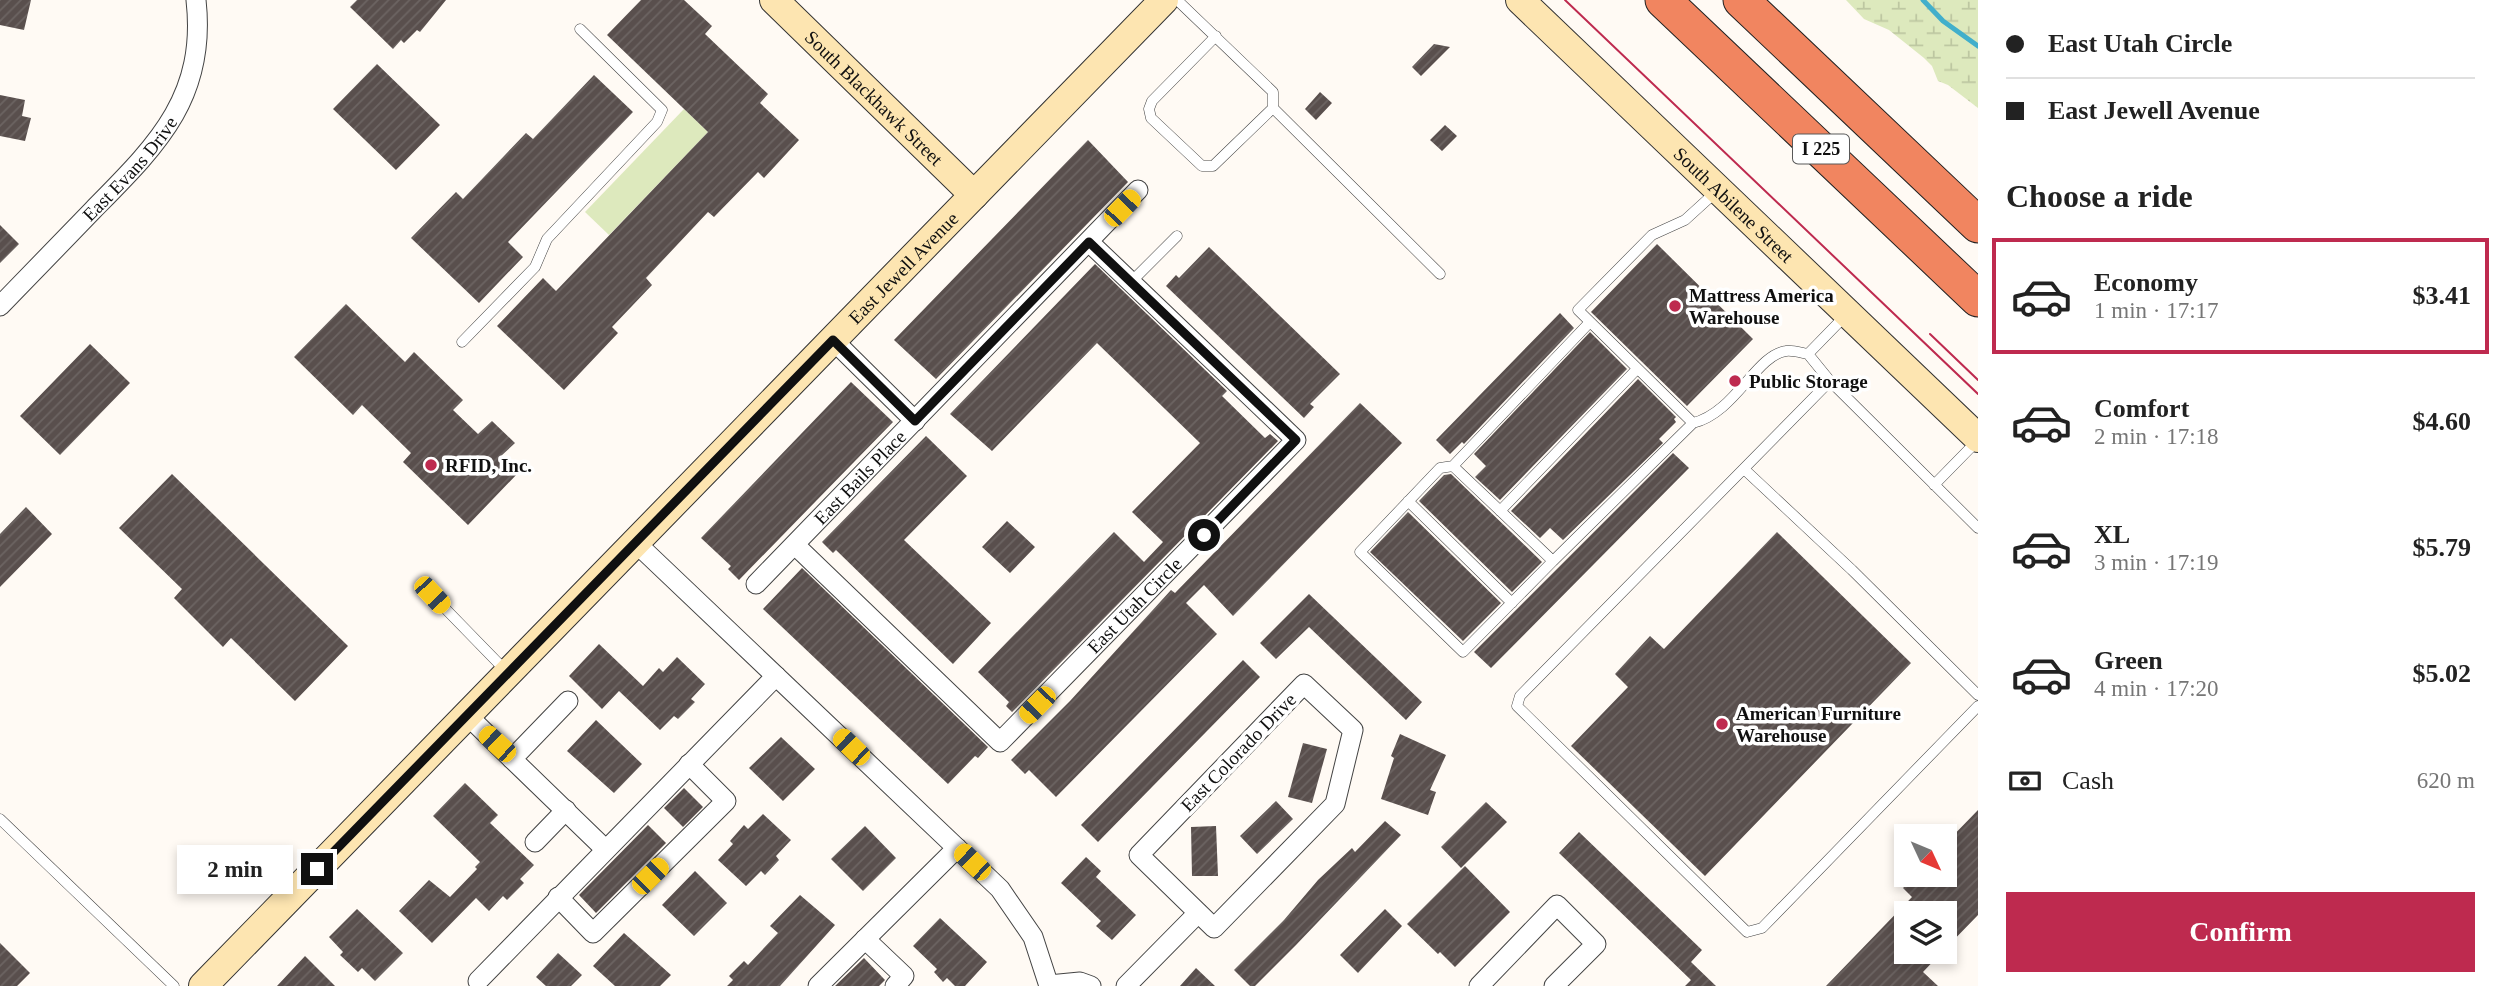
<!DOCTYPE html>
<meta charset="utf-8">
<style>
body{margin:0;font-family:"Times New Roman",serif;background:#f6f6f6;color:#222;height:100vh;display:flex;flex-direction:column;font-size:26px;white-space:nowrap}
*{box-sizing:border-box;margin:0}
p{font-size:23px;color:#767676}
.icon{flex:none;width:38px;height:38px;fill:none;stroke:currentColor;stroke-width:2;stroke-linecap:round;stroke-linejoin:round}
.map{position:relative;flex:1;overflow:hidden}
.drawer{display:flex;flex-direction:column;background:#fff;width:525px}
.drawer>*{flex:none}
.hud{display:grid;align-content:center;height:154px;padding:0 28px;background:#fff}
.needle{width:46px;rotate:134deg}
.buttons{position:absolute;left:1894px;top:824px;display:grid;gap:14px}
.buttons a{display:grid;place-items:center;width:63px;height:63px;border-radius:0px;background:#fff;box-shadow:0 4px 10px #0003;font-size:35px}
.end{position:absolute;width:32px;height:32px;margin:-16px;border:9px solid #101010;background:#fff;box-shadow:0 0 0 4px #fff}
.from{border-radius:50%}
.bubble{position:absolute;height:49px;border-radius:0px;background:#fff;box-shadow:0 4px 10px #0003;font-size:23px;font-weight:600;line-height:49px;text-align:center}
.car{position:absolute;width:21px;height:42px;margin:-21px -10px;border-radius:9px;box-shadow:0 0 5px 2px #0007;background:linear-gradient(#f5c518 24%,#345 0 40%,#f5c518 0 76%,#345 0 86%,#f5c518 0)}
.hud b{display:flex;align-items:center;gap:24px;height:66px;font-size:26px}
.hud b+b{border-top:2px solid #e0e0e0}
.hud i{width:18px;height:18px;background:#222}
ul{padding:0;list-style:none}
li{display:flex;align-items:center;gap:21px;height:116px;margin:0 14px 10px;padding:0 14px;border:4px solid transparent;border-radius:0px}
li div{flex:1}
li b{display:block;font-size:26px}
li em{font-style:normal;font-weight:600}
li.current{border-color:#be2a4f}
li>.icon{width:63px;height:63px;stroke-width:1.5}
h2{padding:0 28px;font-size:32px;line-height:84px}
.pay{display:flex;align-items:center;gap:18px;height:77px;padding:0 28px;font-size:26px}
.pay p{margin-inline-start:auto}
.cta{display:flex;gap:14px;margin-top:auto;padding:14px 28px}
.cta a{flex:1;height:80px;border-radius:0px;background:#be2a4f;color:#fff;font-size:28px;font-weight:600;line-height:80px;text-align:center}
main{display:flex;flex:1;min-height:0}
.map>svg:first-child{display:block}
</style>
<main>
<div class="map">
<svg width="1978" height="986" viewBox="0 0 1978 986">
<defs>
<pattern id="wetland-marsh" width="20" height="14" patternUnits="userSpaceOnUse" patternTransform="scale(1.75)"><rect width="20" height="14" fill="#dde9bd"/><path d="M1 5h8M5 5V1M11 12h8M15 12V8" fill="none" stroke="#bdc7a1"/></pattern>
<pattern id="building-hatch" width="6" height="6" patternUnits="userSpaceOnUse" patternTransform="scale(1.75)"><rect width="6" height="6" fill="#594f4d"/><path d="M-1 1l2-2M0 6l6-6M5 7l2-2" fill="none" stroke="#6c6462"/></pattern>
</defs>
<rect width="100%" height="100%" fill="#fffaf4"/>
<path fill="#dde9bd" d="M684,109L708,132L609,235L585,212Z"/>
<path fill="url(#wetland-marsh)" d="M1846,0H1978V108L1948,85L1938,81L1932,66L1924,58L1889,30L1864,19Z"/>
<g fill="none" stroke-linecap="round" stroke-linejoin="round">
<path stroke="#42afcb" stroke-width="5" d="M1923,0L1943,21L1978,46"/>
</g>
<path fill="url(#building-hatch)" d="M0,0H31L24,30L0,25Z
M357,0H446L420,32L417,30L404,43L401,40L393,49L350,7Z
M641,0H684L712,26L705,34L768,94L760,103L799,140L764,178L758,172L714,217L708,212L646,278L652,285L612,327L618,333L564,390L497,326L543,278L556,291L708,132L607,35Z
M1434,44L1450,47L1421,76L1412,67Z
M377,64L440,125L396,170L333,109Z
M594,75L633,112L508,242L523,257L479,303L411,238L456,192L463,199L526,133L533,139Z
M1320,92L1332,103L1316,120L1305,109Z
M0,95L25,100L22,116L31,118L25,141L0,136Z
M1445,125L1457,136L1442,151L1430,140Z
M1088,140L1128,182L936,379L894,340Z
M0,225L19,244L0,263Z
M1657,244L1753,339L1687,406L1591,312Z
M1209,247L1340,374L1310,404L1314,407L1304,418L1166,286L1176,275L1179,278Z
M1095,264L1227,391L1222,396L1265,438L1270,434L1278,441L1012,712L1006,706L1009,702L978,672L1114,532L1144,562L1163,542L1132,512L1200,443L1097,343L992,451L950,414Z
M346,304L405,362L414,352L463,400L453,410L478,434L492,421L515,443L501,456L518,473L468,525L403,462L411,453L362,405L353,415L294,357Z
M1560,313L1574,328L1464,444L1462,442L1450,454L1436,440Z
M1590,332L1627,369L1500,500L1475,477L1486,466L1474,454Z
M90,344L130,383L60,455L20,416Z
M1638,379L1676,417L1674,419L1676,422L1659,439L1663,443L1563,540L1550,528L1540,538L1511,511Z
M851,382L893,422L739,580L728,569L731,566L701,538Z
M1360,403L1402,443L1233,616L1204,585L1186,603L1217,634L1056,797L1029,770L1025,774L1011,760L1070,701L1171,590L1175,593Z
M926,436L967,476L904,540L991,623L953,664L836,550L833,553L822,542Z
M1673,453L1689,468L1491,668L1474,652Z
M172,474L348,646L295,701L231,638L223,647L174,598L182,589L119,528Z
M1451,474L1542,562L1512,592L1419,501L1444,475Z
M26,507L52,534L0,587V534Z
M1408,512L1501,603L1463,641L1370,552Z
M1007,521L1035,547L1010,573L982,547Z
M1777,532L1911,663L1705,876L1571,746L1628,687L1615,674L1650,636L1664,649Z
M802,568L988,747L978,758L975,756L948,784L763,609Z
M1309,594L1422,702L1406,720L1309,627L1276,659L1260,643Z
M599,644L643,686L659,668L663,672L677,657L705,684L691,699L695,702L678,719L674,716L660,730L619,691L602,709L569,676Z
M1243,660L1260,677L1098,842L1081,825Z
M596,720L642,764L614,793L567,751Z
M1400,734L1446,755L1430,790L1436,792L1428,815L1381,799L1394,758L1391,756Z
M781,737L815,769L783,801L749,768Z
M1303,743L1327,749L1312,803L1288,797Z
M465,783L498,815L490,823L534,865L520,879L524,883L507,900L503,896L489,911L476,898L432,943L399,911L429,880L450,897L477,869L475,867L480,862L433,816Z
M684,788L703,807L683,827L664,808Z
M1276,801L1293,819L1257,854L1240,836Z
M1486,802L1507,822L1461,868L1441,847Z
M1978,810V915L1944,950V914H1906V952H1942L1923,972L1938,986H1826L1912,897L1903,888L1916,875H1944V845Z
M763,814L791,840L776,856L779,860L765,875L761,871L746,886L718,860L733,844L730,841L744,825L748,829Z
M1385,821L1401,835L1296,945L1255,986H1250L1234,970L1284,920L1318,880L1352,848L1355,852Z
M648,825L666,843L596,913L579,895Z
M865,826L896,858L863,891L831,859Z
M1216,826L1218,876H1192L1191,827Z
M1579,832L1702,950L1691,962L1716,986H1685L1691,980L1559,853Z
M1086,857L1101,871L1096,877L1136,915L1112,940L1096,926L1101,921L1061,883Z
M1465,866L1510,912L1455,967L1440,952L1438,954L1407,924Z
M695,871L727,903L694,936L662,905Z
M800,895L835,925L780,986H727L733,980L729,976L744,961L748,965L778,933L770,926Z
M357,909L403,953L375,981L362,968L358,972L340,955L343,952L329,937Z
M1385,909L1402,926L1358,973L1340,955Z
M940,918L987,962L965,986H955L947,978L943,982L934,972L937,969L913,946Z
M624,933L671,975L660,986H615L593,966Z
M0,943L30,973L17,986H0Z
M558,953L582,975L571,986H546L536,977Z
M305,956L335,986H277Z
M864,958L885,980L879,986H835Z
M1196,968L1215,986H1180Z"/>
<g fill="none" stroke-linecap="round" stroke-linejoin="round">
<g stroke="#434343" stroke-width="11">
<path id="lane" d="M1177,0L1273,92V108L1440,274
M1216,36L1152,101L1149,109L1151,118L1202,166H1213L1273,108
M1718,190L1685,220L1652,235L1578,310L1693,423C1735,413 1756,355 1786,351C1792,350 1802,353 1808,354L1846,315
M1131,282L1177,236
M1590,322L1453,466L1553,561L1693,423
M462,342L535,267L547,239L657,122L662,110L580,29
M1808,354L1830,381L1978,528
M1830,381L1520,696L1517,706L1747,932L1762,928L1978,706
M1453,466L1440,468L1360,552L1463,652L1553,561
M1744,469L1852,570L1978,695
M1934,485L1978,440
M1408,501L1512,603
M1500,511L1637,369
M432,595L505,670
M0,819L174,986"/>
</g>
<g stroke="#434343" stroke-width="21">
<g id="street">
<path id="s1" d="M0,306C31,274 62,242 93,210C156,146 207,98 196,0"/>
<path d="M833,340L915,421"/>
<path d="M635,542L1000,889L1033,937L1049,986"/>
<path id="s2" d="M795,545L1000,742L1296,440L1089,242"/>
<path id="s3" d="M756,584L1138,190"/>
<path d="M1304,684L1353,730L1335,804L1214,928L1139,855Z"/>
<path d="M568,701L512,759L605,849"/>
<path d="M467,715L512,759"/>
<path d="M535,842L566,810"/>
<path d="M558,897L593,933L726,801L689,764"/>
<path d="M865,939L904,976L895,986"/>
<path d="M478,981L776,676"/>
<path d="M1049,985L1080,982L1091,986"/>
<path d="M818,986L957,848"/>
<path d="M1126,986L1198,913"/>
<path d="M1479,986L1557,905L1596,944L1554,986"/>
</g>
</g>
<g stroke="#323232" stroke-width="30">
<g id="secondary">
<path id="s4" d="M774,0L974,195"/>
<path id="s5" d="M1520,0L1978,438"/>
<path id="s6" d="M203,986L1164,0"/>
</g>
</g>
<g stroke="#212121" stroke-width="37">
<path id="highway" d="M1663,0L1978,299
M1741,0L1978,225"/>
</g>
<use href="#lane" stroke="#fff" stroke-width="10"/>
<use href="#street" stroke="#fff" stroke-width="19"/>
<use href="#secondary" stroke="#fde5b1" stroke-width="28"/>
<use href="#highway" stroke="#f18560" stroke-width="35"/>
<path stroke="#be2a4f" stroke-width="2" d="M1565,0L1978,394
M1930,334L1978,380"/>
</g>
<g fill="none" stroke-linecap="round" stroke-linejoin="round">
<path stroke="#101010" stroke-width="9" d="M317,869L833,340L915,421L1089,242L1296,440L1204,535"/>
</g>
<g fill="#be2a4f" stroke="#fff" stroke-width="2.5">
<circle cx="1675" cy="306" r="7"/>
<circle cx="1735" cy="381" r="7"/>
<circle cx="431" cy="465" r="7"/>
<circle cx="1722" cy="724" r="7"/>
</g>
<g text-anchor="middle" stroke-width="7" stroke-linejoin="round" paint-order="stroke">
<rect fill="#fff" stroke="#585858" stroke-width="2" x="1793" y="134.5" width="56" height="29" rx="5"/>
<g font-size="18" font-weight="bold" fill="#101010">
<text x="1821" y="155">I 225</text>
</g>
<g font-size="19" fill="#101010" stroke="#fff">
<text dy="7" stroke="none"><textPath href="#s4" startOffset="140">South Blackhawk Street</textPath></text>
<text dy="7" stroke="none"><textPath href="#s1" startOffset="189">East Evans Drive</textPath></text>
<text dy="7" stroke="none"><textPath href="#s5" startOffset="296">South Abilene Street</textPath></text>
<text dy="7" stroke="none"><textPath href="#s6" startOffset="1003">East Jewell Avenue</textPath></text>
<text dy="7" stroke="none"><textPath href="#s3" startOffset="149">East Bails Place</textPath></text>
<text dy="7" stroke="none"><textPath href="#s2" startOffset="476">East Utah Circle</textPath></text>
<text transform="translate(1238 752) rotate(-46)" y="7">East Colorado Drive</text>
</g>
<g font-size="19" font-weight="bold" fill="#101010" stroke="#fff" text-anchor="start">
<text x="1689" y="302">Mattress America<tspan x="1689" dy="22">Warehouse</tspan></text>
<text x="1749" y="388">Public Storage</text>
<text x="445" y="472">RFID, Inc.</text>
<text x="1736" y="720">American Furniture<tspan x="1736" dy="22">Warehouse</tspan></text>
</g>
</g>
</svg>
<div class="buttons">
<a><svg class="needle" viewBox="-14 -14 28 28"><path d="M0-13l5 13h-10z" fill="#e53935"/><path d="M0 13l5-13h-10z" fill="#767676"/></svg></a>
<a><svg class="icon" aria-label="layers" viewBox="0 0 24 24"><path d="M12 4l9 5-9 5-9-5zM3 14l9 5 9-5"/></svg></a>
</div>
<i class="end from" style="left:1204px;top:535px"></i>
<i class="end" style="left:317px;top:869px"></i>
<div class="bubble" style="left:177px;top:845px;width:116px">2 min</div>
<i class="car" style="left:1122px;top:208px;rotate:44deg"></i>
<i class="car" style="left:432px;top:595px;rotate:137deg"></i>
<i class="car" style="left:1037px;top:705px;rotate:224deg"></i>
<i class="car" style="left:497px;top:744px;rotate:313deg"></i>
<i class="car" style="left:851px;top:747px;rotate:314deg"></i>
<i class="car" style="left:972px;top:862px;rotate:314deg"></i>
<i class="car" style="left:650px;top:876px;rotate:45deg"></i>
</div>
<section class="drawer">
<div class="hud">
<b><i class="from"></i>East Utah Circle</b>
<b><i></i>East Jewell Avenue</b>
</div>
<h2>Choose a ride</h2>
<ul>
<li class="current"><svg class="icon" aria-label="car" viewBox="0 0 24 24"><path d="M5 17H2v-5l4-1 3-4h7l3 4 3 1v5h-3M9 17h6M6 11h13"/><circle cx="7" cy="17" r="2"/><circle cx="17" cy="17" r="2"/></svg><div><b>Economy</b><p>1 min · 17:17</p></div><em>$3.41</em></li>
<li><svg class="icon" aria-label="car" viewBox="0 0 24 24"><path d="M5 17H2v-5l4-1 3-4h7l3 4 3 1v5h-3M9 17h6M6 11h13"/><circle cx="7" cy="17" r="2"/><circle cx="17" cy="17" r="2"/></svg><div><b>Comfort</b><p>2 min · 17:18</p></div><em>$4.60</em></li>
<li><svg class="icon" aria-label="car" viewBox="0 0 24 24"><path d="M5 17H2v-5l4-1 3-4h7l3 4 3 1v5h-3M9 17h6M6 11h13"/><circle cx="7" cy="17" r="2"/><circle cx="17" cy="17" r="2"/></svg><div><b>XL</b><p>3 min · 17:19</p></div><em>$5.79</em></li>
<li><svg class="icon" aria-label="car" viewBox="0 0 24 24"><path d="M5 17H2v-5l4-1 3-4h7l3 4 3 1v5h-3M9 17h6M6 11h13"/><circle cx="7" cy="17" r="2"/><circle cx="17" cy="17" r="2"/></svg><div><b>Green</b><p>4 min · 17:20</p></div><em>$5.02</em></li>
</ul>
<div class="pay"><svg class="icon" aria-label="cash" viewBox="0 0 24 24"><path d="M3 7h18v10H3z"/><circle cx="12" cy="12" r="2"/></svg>Cash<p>620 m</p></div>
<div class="cta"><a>Confirm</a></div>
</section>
</main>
